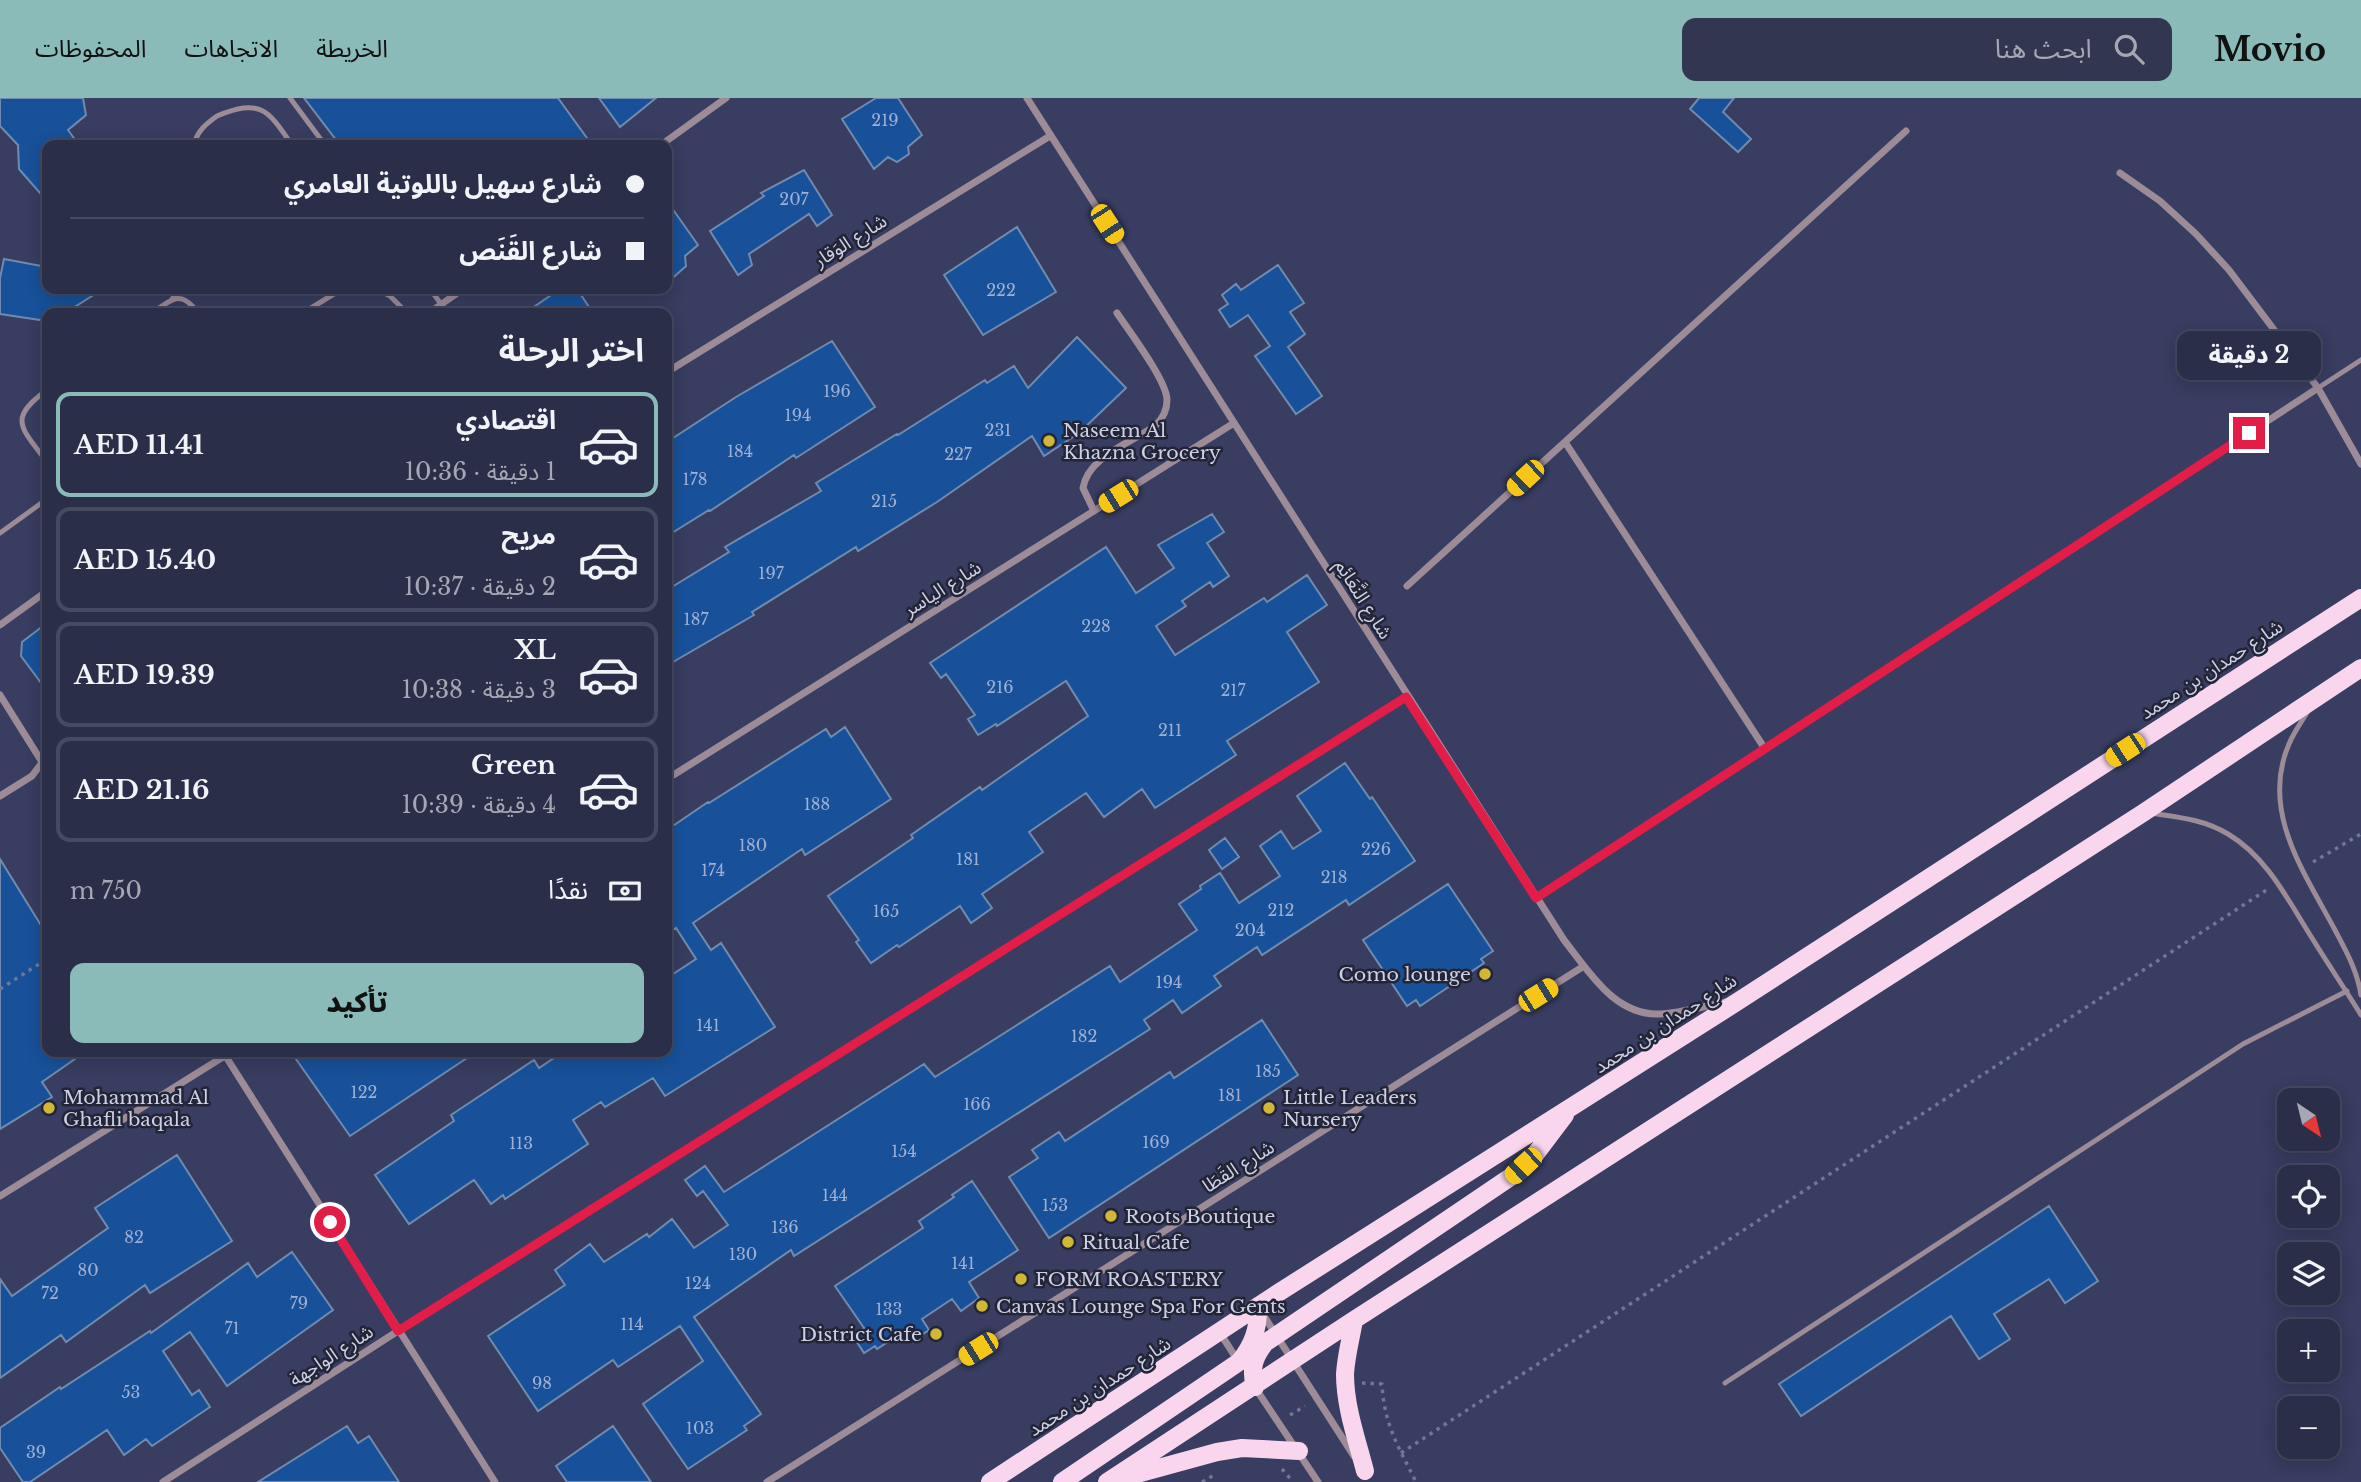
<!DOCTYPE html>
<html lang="ar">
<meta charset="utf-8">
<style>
body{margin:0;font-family:"Libre Baskerville","Noto Sans Arabic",serif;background:#323650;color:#f1f3f6;direction:rtl;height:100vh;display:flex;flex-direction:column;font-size:26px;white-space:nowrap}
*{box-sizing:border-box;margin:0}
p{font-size:23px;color:#a5a8b4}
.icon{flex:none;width:38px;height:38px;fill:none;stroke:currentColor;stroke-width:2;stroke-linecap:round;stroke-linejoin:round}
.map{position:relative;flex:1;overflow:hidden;direction:ltr}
.panel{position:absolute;left:42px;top:210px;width:630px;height:749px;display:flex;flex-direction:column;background:#2a2e49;border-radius:14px;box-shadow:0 4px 18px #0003,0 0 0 2px #464a61;direction:rtl}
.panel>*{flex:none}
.banner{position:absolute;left:42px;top:42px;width:630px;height:154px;border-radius:14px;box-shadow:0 4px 18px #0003,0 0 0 2px #464a61;direction:rtl;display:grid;align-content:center;height:154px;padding:0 28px;background:#2a2e49}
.needle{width:46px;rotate:145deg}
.controls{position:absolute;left:2277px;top:990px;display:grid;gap:14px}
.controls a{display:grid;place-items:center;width:63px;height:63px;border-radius:14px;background:#2a2e49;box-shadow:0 4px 18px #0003,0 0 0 2px #464a61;font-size:35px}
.end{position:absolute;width:32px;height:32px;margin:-16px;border:9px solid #e11d48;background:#fff;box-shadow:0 0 0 4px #fff}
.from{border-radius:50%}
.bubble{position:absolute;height:49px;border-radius:14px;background:#2a2e49;box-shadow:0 4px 18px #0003,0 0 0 2px #464a61;font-size:23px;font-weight:800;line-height:49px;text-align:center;direction:rtl}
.car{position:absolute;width:21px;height:42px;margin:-21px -10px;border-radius:9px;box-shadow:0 0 5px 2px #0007;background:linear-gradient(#f5c518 24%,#345 0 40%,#f5c518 0 76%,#345 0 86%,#f5c518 0)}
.banner b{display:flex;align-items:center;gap:24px;height:66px;font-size:26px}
.banner b+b{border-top:2px solid #464a61}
.banner i{width:18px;height:18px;background:#f1f3f6}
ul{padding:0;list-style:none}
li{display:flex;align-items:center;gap:21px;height:105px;margin:0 14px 10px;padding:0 14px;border:4px solid #464a61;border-radius:14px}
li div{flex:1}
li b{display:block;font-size:26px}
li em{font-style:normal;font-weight:800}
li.current{border-color:#8bbbb9}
li>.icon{width:63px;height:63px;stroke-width:1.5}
h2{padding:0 28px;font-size:32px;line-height:84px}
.pay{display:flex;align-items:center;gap:18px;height:77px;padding:0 28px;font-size:26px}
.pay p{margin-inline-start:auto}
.action{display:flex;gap:14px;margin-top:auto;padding:14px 28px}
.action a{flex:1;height:80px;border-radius:14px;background:#8bbbb9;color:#111;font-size:28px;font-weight:800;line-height:80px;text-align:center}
header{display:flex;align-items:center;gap:42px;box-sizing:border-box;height:98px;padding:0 35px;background:#8bbbb9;color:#111}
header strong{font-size:33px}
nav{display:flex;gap:38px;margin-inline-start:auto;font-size:24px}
.search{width:490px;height:63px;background:#323650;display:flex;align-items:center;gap:18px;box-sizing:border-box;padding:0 24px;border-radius:14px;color:#a5a8b4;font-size:26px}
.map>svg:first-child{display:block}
</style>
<header>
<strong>Movio</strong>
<div class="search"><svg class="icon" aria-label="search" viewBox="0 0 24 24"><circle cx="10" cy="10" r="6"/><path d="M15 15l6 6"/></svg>ابحث هنا</div>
<nav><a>الخريطة</a><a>الاتجاهات</a><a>المحفوظات</a></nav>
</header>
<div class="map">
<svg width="2361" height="1384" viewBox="0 0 2361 1384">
<rect width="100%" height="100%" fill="#383d61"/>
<path fill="#18519a" stroke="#718baf" stroke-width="2" d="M0,0H83L86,17L68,32L79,47H47V103L19,71L18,47L0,28Z
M304,0H558L592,47H340Z
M599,0H656L620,29Z
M876,0H898L922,37L908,49L909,56L897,64L888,59L874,71L842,21Z
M1699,0H1734L1723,14L1751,41L1738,54L1690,11Z
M804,72L832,117L817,128L809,116L749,156L752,167L738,177L710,133L764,98L761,95Z
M667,103L698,147L685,158L686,168L667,185Z
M1017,129L1056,194L983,237L944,177Z
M4,161L47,169V191H103L65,215H47V223L0,216V180Z
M1278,167L1304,205L1290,214L1305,236L1288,249L1322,298L1296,316L1255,258L1270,248L1248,217L1230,229L1219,212L1228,206L1222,197L1236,186L1241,192Z
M560,191H577L593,215H525Z
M1077,239L1126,290L1079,335L1044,358L1032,338L937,404L858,453L856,449L752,514L754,517L673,564L667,555V492L729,454L725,449L821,393L816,385L897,336L898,337L985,282L987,285L1014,268L1028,290Z
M832,243L875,309L796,360L794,357L710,413L709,412L667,438V344L736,299Z
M1212,416L1224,434L1207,445L1229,478L1213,489L1210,484L1182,503L1186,508L1156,528L1175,557L1264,500L1267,504L1307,477L1327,507L1287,534L1319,584L1227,643L1236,657L1155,710L1142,691L1104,719L1086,695L1029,734L1043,754L982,796L992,810L971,825L960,808L899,849L897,847L871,865L856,844L859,842L828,798L913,740L911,737L980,689L982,692L1088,618L1066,583L997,628L996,626L978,637L968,621L975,617L946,576L941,580L930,565L1106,449L1136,495L1174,470L1158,447Z
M47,525V593L21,558L22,544Z
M845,629L891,701L805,757L802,751L693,825L711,852L721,845L775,929L665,998L653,980L605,1009L601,1004L573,1022L588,1046L505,1101L503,1097L491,1106L474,1082L409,1126L375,1077L454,1023L451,1017L534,962L539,970L563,954H667V880L696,861L676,830L667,836V732L708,704L709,705L826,631L831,639Z
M1345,665L1370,701L1372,699L1415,763L1349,807L1346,802L1262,857L1257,849L1214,878L1221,888L1182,915L1173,902L1144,922L1150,931L794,1158L791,1152L694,1219L761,1316L744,1328L747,1332L688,1371L643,1306L703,1263L680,1228L618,1269L613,1262L538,1313L488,1238L565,1187L555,1172L590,1146L604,1164L647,1136L649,1139L672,1121L694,1150L728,1127L703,1093L697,1098L685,1082L705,1068L724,1094L924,966L935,979L1110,868L1120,884L1197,832L1179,806L1201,791L1200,788L1220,775L1239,805L1280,778L1260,748L1281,733L1293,751L1321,733L1297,698Z
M1225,740L1239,759L1222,771L1209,752Z
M0,761L47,837V954H85L42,984L52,999L0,1031Z
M1448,786L1493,853L1481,861L1484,865L1444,892L1420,908L1416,902L1407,908L1363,842Z
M1262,922L1298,977L1049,1140L1009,1079L1038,1060L1032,1052L1059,1034L1065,1043L1170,974L1174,980Z
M291,954H476L350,1038Z
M177,1057L232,1143L150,1195L145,1187L66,1244L61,1237L0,1280V1181L12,1198L108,1130L95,1110Z
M972,1083L1018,1152L969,1184L979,1200L961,1213L952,1201L922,1221L929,1232L914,1242L907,1231L877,1251L875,1248L864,1255L853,1238L864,1230L835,1188L923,1130L919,1123L954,1099L952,1097Z
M2049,1108L2098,1183L2065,1205L2049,1181L1994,1216L2010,1241L1979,1261L1951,1218L1801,1318L1779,1286Z
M292,1154L333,1212L227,1288L190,1234L163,1253L192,1297L199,1292L210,1309L152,1348L146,1341L124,1357L107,1332L30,1384H23L0,1350V1330L60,1289L61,1291L150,1233L151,1235L248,1165L257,1179Z
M347,1328L358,1345L369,1338L399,1384H258Z
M613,1328L651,1384H567L556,1368Z"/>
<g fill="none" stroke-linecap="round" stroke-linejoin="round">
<path stroke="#717695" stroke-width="3.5" stroke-dasharray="3.5 5" stroke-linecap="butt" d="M2313,764L2361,736
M0,891L47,861
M1362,1285L1382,1286C1384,1326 1398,1348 1416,1384
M1290,1317L1305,1308
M1401,1355L2268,791
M1282,1371L1293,1384
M1202,1384L1216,1376"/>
<path stroke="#9d8b98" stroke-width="5" d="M290,0L325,47
M194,47C197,33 206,26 217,18C261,0 268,12 292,47
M377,191L390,198L407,215
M430,191L441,206
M172,201L180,191
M152,215C172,201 181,191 198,215
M303,215L342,191
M2318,290L2361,262
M47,292C7,321 21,329 47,364
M0,435L47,401
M2308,613C2302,623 2294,634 2289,646C2260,713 2304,774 2335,832C2346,853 2357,872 2361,897
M2150,715C2177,719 2203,721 2228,736C2267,759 2288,802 2312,840C2328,866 2345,891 2361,917
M1725,1285L2243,946L2347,893"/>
<path stroke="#9d8b98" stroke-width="7" d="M1027,0L1564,842C1589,874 1615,918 1660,916C1682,915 1705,908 1726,904
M661,47L726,0
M2120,75L2160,103L2196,136L2229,172L2318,290L2361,366
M429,215L463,191
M667,274L1050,38
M1565,344L1765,651
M1094,413L1083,390C1088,358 1132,345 1156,327C1163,320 1167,313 1167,302C1167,283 1129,233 1117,215
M1407,488L1906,33
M0,527L47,493
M0,597L47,672
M667,681L1234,325
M0,698L32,678L47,658
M1536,800L2318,290
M223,954L495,1384
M0,1098L231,954
M1262,1215L1354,1358
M1220,1235L1238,1263
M1256,1291L1318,1384
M163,1384L398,1233L1406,599
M767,1384L1584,868"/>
<path stroke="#f9d5ee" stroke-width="18" d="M1354,1222C1351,1240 1346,1258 1345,1276C1345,1309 1357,1342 1365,1373
M1255,1289C1250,1271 1254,1259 1265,1245L1512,1078L1534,1058L1565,1017
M1126,1379L1217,1354L1242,1350L1299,1353
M990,1384L1278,1195L1740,902L2361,500
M1062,1384L1239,1264C1253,1247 1259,1230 1258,1208
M1107,1384L1354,1222L2143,715L2361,570"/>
</g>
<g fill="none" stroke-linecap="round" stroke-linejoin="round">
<path stroke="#e11d48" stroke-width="9" d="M330,1124L398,1233L1406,599L1536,800L2249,335"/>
</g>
<g fill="#d2b736" stroke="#232536" stroke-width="2.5">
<circle cx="1049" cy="343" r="7"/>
<circle cx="1485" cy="876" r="7"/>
<circle cx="49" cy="1010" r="7"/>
<circle cx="1269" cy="1010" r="7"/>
<circle cx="1111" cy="1118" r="7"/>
<circle cx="1068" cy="1144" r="7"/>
<circle cx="1021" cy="1181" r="7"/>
<circle cx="982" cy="1208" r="7"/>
<circle cx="936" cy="1236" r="7"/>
</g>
<g text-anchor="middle" stroke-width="5" stroke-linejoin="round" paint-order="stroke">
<g font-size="16" fill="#9fb0d4">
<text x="885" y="28">219</text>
<text x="794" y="107">207</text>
<text x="1001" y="198">222</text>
<text x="837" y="299">196</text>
<text x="798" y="323">194</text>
<text x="998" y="338">231</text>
<text x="740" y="359">184</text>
<text x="958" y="362">227</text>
<text x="695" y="387">178</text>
<text x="884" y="409">215</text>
<text x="771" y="481">197</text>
<text x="696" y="527">187</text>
<text x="1096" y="534">228</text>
<text x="1000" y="595">216</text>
<text x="1233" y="598">217</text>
<text x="1170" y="638">211</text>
<text x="817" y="712">188</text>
<text x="753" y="753">180</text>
<text x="1376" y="757">226</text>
<text x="968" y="767">181</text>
<text x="713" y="778">174</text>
<text x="1334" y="785">218</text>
<text x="1281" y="818">212</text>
<text x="886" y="819">165</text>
<text x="1250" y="838">204</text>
<text x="1169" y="890">194</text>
<text x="708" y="933">141</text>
<text x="1084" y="944">182</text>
<text x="1268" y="979">185</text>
<text x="364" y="1000">122</text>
<text x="1230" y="1003">181</text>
<text x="977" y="1012">166</text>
<text x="1156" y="1050">169</text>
<text x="521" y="1051">113</text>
<text x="904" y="1059">154</text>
<text x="835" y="1103">144</text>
<text x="1055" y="1113">153</text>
<text x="785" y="1135">136</text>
<text x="134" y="1145">82</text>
<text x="743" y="1162">130</text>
<text x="963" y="1171">141</text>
<text x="88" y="1178">80</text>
<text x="698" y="1191">124</text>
<text x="50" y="1201">72</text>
<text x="299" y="1211">79</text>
<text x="889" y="1217">133</text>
<text x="632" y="1232">114</text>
<text x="232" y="1236">71</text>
<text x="542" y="1291">98</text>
<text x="131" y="1300">53</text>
<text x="700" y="1336">103</text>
<text x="36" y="1360">39</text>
</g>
<g font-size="19" fill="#ccd0e7" stroke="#232536">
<text transform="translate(850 142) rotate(-32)" y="7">شارع الوَقار</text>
<text transform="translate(942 490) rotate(-32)" y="7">شارع الياسر</text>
<text transform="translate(1364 501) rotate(58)" y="7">شارع النَّعَائِم</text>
<text transform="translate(2211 571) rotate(-33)" y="7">شارع حمدان بن محمد</text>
<text transform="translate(1665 925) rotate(-33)" y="7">شارع حمدان بن محمد</text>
<text transform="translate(1238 1068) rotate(-32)" y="7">شارع القَطَا</text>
<text transform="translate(331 1257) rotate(-33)" y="7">شارع الواجهة</text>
<text transform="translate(1099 1288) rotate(-33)" y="7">شارع حمدان بن محمد</text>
</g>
<g font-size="19" fill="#ccd0e7" stroke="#232536" text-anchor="start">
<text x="1063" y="339">Naseem Al<tspan x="1063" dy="22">Khazna Grocery</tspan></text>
<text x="1471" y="883" text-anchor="end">Como lounge</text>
<text x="63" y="1006">Mohammad Al<tspan x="63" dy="22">Ghafli baqala</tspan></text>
<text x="1283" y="1006">Little Leaders<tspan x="1283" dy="22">Nursery</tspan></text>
<text x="1125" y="1125">Roots Boutique</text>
<text x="1082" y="1151">Ritual Cafe</text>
<text x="1035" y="1188">FORM ROASTERY</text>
<text x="996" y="1215">Canvas Lounge Spa For Gents</text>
<text x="922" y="1243" text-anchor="end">District Cafe</text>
</g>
</g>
</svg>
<div class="controls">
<a><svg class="needle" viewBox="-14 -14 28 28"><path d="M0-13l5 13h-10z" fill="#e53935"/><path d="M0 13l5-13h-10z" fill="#a5a8b4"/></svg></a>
<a><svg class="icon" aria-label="locate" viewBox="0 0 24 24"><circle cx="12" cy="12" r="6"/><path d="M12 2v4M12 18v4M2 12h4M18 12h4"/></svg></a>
<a><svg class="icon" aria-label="layers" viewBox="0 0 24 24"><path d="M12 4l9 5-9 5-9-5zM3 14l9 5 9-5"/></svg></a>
<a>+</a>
<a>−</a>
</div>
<i class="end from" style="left:330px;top:1124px"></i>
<i class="end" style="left:2249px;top:335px"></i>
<div class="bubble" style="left:2177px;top:233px;width:144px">2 دقيقة</div>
<i class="car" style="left:1107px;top:126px;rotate:147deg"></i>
<i class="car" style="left:1525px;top:380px;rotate:227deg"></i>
<i class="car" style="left:1118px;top:398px;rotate:238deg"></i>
<i class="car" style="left:2125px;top:652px;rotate:237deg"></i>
<i class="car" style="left:1538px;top:897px;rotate:58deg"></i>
<i class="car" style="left:1523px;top:1068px;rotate:227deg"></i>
<i class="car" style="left:978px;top:1251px;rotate:238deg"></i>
<div class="banner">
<b><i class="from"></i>شارع سهيل باللوتية العامري</b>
<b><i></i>شارع القَنَص</b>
</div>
<section class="panel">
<h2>اختر الرحلة</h2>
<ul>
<li class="current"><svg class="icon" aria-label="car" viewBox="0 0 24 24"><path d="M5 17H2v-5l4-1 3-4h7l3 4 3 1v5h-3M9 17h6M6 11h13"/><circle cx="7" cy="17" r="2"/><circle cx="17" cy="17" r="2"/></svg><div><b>اقتصادي</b><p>1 دقيقة · 10:36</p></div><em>AED 11.41</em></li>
<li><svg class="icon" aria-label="car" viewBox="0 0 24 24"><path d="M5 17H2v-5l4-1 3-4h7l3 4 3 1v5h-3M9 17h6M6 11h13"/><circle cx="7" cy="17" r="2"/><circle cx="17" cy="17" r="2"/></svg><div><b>مريح</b><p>2 دقيقة · 10:37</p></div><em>AED 15.40</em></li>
<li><svg class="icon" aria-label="car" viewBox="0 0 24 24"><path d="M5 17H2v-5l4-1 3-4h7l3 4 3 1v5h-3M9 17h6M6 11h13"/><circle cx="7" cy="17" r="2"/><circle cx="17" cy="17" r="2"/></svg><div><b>XL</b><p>3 دقيقة · 10:38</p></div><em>AED 19.39</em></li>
<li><svg class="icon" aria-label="car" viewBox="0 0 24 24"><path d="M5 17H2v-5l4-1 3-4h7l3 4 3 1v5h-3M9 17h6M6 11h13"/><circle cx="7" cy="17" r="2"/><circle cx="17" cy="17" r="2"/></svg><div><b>Green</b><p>4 دقيقة · 10:39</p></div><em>AED 21.16</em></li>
</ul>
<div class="pay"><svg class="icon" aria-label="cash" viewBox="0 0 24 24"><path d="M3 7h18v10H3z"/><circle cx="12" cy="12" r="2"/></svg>نقدًا<p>750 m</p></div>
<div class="action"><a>تأكيد</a></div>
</section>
</div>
